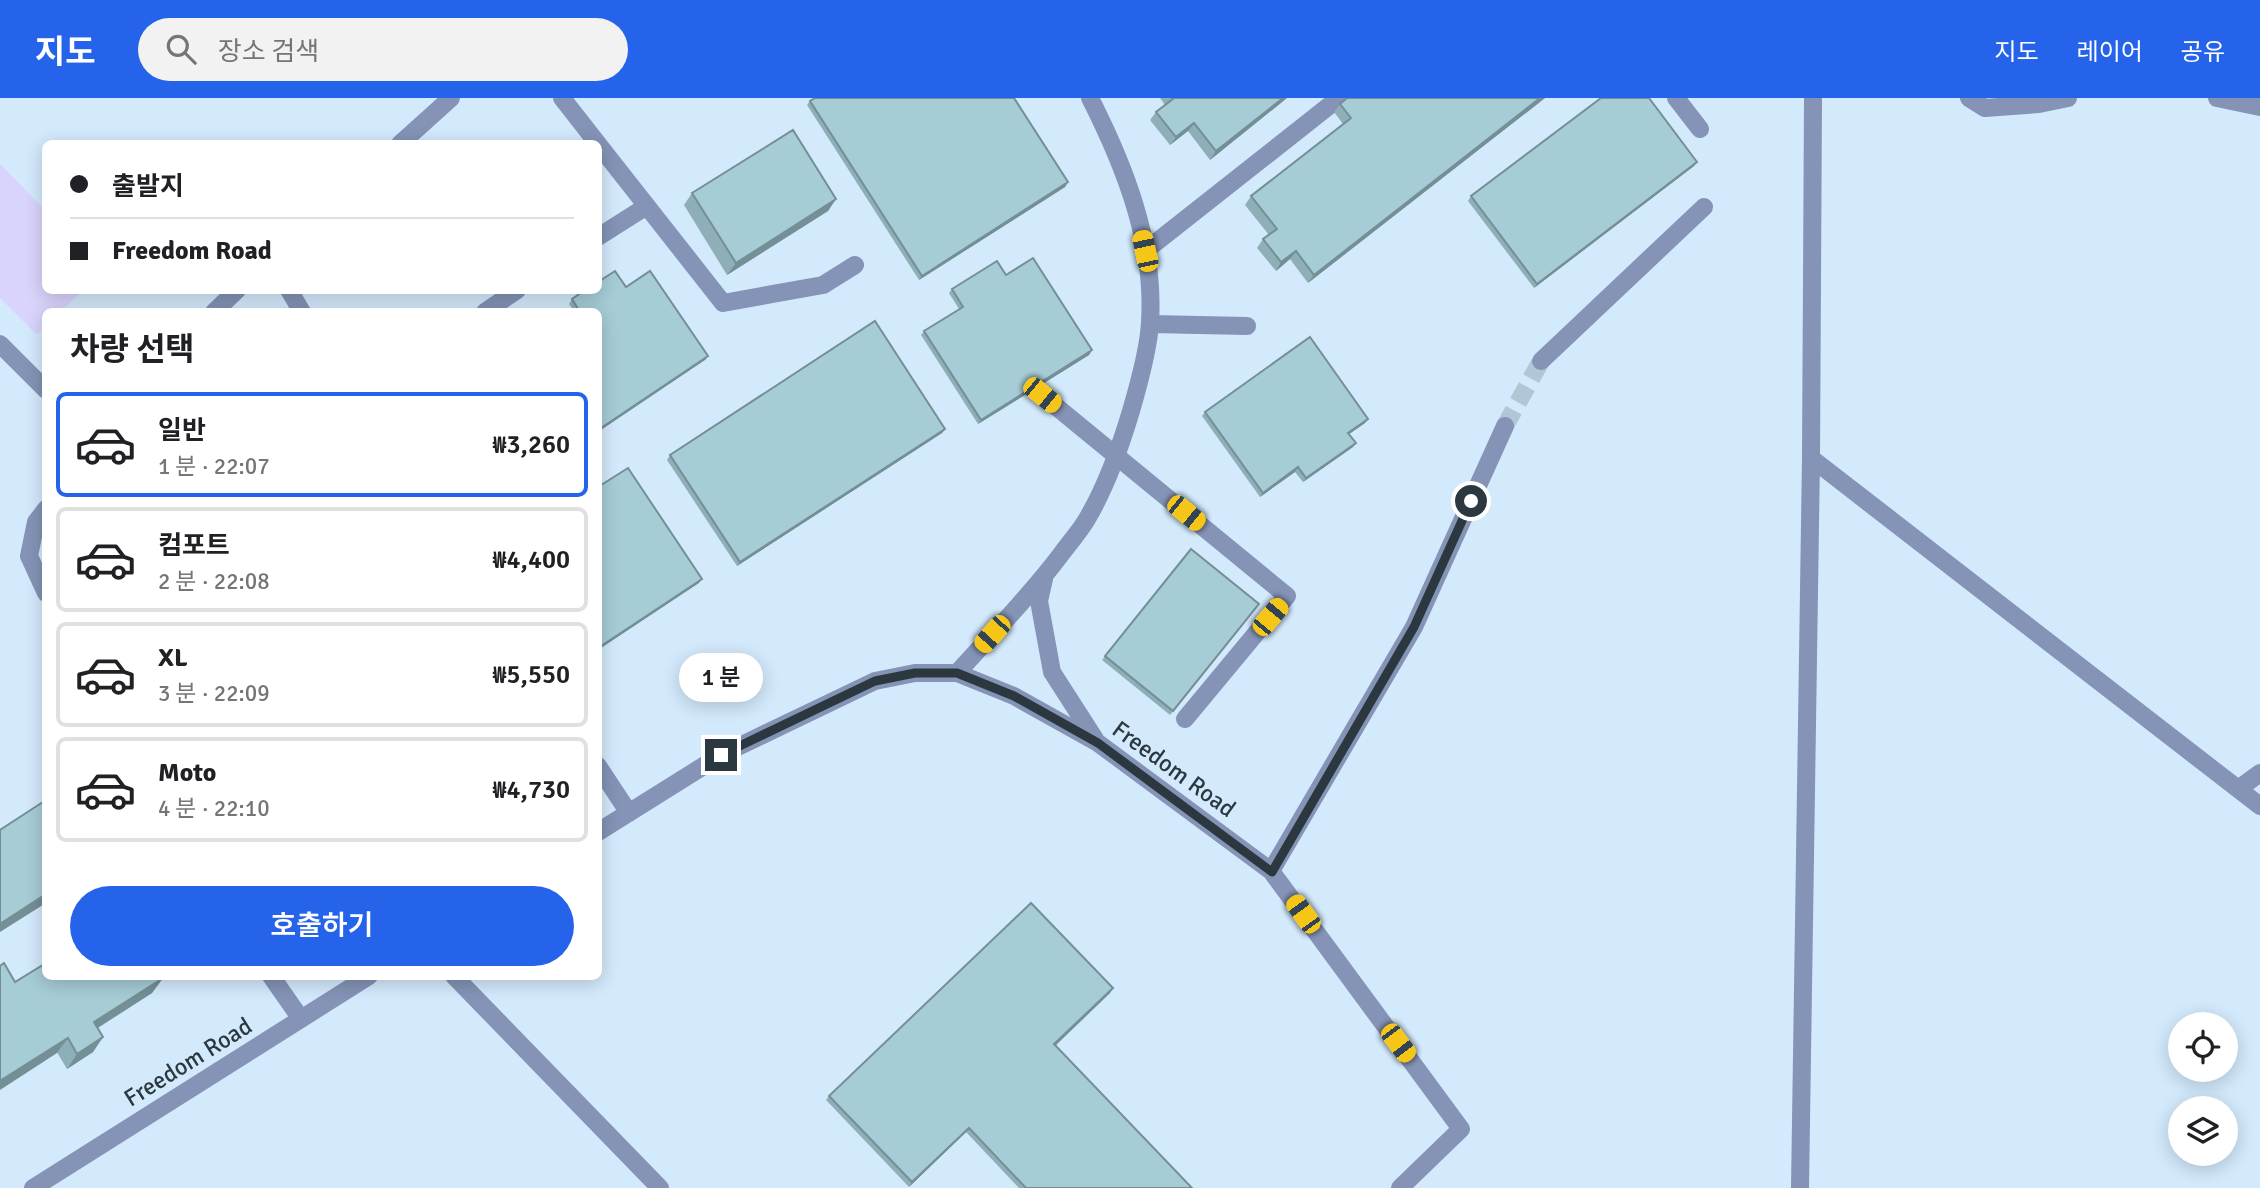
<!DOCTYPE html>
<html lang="ko">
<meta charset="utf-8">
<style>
body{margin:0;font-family:Signika,"Noto Sans KR",sans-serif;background:#f2f2f2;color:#202124;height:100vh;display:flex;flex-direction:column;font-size:26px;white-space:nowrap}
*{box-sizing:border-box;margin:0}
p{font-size:23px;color:#757577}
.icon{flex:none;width:38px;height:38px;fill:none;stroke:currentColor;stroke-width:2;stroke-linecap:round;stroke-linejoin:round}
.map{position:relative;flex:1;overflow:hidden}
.panel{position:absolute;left:42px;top:210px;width:560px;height:672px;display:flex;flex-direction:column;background:#fff;border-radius:10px;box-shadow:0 4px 18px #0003}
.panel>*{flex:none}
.banner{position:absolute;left:42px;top:42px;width:560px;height:154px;border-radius:10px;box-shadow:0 4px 18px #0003;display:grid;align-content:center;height:154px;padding:0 28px;background:#fff}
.tools{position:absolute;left:2168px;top:914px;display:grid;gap:14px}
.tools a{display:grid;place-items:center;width:70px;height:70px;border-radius:50%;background:#fff;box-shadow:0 4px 18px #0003;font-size:35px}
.end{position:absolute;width:32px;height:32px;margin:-16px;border:9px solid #2c3840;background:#fff;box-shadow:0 0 0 4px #fff}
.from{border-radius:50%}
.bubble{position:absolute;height:49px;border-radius:24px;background:#fff;box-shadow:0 4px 18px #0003;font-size:23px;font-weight:600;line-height:49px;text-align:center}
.car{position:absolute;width:21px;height:42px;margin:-21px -10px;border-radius:9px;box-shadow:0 0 5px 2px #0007;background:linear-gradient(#f5c518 24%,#345 0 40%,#f5c518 0 76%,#345 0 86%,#f5c518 0)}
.banner b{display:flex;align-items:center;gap:24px;height:66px;font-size:26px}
.banner b+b{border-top:2px solid #e0e0e0}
.banner i{width:18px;height:18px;background:#202124}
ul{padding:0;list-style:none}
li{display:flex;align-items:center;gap:21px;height:105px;margin:0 14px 10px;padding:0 14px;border:4px solid #e0e0e0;border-radius:10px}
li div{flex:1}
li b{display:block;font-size:26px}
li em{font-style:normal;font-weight:600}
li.selected{border-color:#2563eb}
li>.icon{width:63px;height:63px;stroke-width:1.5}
h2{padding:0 28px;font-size:32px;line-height:84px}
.primary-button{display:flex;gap:14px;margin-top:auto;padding:14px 28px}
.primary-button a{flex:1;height:80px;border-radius:42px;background:#2563eb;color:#fff;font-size:28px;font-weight:600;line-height:80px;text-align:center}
header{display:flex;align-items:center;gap:42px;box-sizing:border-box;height:98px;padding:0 35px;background:#2563eb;color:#fff}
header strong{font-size:33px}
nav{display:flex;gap:38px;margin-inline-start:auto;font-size:24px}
.search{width:490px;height:63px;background:#f2f2f2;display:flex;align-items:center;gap:18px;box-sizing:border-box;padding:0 24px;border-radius:38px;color:#757577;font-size:26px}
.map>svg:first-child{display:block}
</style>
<header>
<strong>지도</strong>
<div class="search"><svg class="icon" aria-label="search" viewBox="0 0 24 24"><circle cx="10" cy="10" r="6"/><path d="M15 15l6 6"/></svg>장소 검색</div>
<nav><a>지도</a><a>레이어</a><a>공유</a></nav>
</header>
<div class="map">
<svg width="2260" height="1090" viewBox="0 0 2260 1090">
<rect width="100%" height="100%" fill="#d3eafc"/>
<path fill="#d9d4fb" d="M0,66L45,112L46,192L82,193L61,213L46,214L45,229L37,237L0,200Z"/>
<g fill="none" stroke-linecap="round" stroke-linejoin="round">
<path stroke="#b2c6d6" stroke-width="18" stroke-dasharray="18 9" stroke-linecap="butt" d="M1505,328L1541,263"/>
<path stroke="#8493b6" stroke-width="18" d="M562,0L598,46
M1676,0L1700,31
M1969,0L1985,10L2039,6L2068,0
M2217,0L2260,9
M400,46L451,0
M598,46L723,205L823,187L855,167
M598,139L647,108
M1145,153L1339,0
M289,192L302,214
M214,214L237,192
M485,214L517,192
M1150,226L1247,228
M0,246L46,292
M1541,263L1704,109
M1042,297L1287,498L1185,621
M1811,360L2260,708
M46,411L36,424L29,458L46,495
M1044,481L1039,503L1052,574L1095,641
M957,575C992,536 1030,498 1062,455C1070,444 1080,433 1087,421C1107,387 1120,350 1131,313C1138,289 1149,249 1150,224C1155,145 1125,69 1090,0
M598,668L629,715
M2238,691L2260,675
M598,734L721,657L875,583L915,575H957L1014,598L1098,645L1271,773L1414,529L1505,328
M1271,773L1461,1031L1400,1090
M271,878L301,921
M454,878L660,1090
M33,1090L369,878
M1800,1090L1811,360L1813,0"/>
</g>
<path fill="#8fafb8" d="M1160,0H1287L1210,62L1188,33L1170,47L1150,22L1156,14L1165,7Z
M1347,0H1545L1308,185L1290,161L1276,173L1257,150L1263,141L1269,137L1245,107L1251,98L1343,26L1334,14L1340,6Z
M810,3L1068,84L1065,89L919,182L807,7Z
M1694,68L1534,190L1468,103L1471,98Z
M692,95L836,101L828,113L727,177L684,107Z
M1006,177L1092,252L1089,257L978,326L921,237L924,233L959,211L949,195L952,191Z
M626,189L708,258L705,262L598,214H575L569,206L572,201Z
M1205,314L1365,325L1349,336L1353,349L1303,384L1295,374L1260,399L1202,318Z
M945,331L942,335L737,468L667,362L670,357Z
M1191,451L1259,506L1170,617L1102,562Z
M163,880L152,895L98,930L103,939L93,954L67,971L15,884Z
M1113,890L1110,895L1055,947L1192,1090H1019L966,1034L909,1089L826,1002L829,998Z"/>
<path fill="#748f96" d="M1283,0H1287L1210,62L1216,53Z
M1540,0H1545L1308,185L1314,177Z
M1194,25L1188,33L1170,47L1176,39Z
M1697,64L1694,68L1534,190L1537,186Z
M1068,84L1065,89L919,182L922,178Z
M836,101L828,113L727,177L736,165Z
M1296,153L1290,161L1276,173L1281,164Z
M1092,252L1089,257L978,326L981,322Z
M708,258L705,262L598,334V332Z
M1368,321L1365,325L1345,339L1348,335Z
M945,331L942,335L737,468L740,464Z
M1356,345L1353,349L1303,384L1306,380Z
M1298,369L1295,374L1260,399L1263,395Z
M702,481L699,485L598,552V550Z
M46,796V805L0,834V826Z
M163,880L152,895L83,939L94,924Z
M1113,890L1110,895L1052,951L1054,946Z
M103,939L93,954L67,971L77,956Z
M68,940L57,955L0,992V983Z
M969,1030L966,1034L909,1089L912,1084Z"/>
<path fill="#a6ccd6" stroke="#748f96" stroke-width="2" d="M815,0H1014L1068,84L922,178L810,3Z
M1172,0H1283L1216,53L1194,25L1176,39L1156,14L1173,1Z
M1347,0H1540L1314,177L1296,153L1281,164L1263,141L1277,131L1251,98L1351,20L1340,6Z
M1601,0H1649L1697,64L1537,186L1471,98Z
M793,32L836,101L736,165L692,95Z
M1033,160L1092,252L981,322L924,233L963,209L952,191L997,163L1006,177Z
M615,173L626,189L650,173L708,258L598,332V214H580L572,201L585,192H598V184Z
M875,223L945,331L740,464L670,357Z
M1310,239L1368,321L1348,335L1356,345L1306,380L1298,369L1263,395L1205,314Z
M628,370L702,481L598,550V389Z
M1191,451L1259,506L1173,613L1105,558Z
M46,702V796L0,826V732Z
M1031,805L1113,890L1054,946L1192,1090H1026L969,1030L912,1084L829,998Z
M4,865L15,884L46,865V878H162L163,880L94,924L103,939L77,956L68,940L0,983V868Z"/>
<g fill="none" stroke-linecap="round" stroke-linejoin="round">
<path stroke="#2c3840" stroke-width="9" d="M721,657L875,583L915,575H957L1014,598L1098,645L1272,774L1414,529L1471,403"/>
</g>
<g text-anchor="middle" stroke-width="7" stroke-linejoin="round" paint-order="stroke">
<g font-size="24" fill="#2c3840" stroke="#d3eafc">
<text transform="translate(1174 671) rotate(36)" y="8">Freedom Road</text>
<text transform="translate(188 964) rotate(-32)" y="8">Freedom Road</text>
</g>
</g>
</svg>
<div class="tools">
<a><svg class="icon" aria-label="locate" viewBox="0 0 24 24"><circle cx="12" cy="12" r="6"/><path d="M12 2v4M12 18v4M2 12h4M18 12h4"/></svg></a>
<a><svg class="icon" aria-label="layers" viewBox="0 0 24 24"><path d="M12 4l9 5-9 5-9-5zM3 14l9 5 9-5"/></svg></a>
</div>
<i class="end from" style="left:1471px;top:403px"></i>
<i class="end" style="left:721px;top:657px"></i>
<div class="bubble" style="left:679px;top:555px;width:84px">1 분</div>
<i class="car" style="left:1145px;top:153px;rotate:348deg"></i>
<i class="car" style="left:1042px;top:297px;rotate:129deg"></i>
<i class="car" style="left:1186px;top:415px;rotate:129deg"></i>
<i class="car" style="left:1270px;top:519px;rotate:40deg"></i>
<i class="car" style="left:992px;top:536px;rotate:222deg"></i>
<i class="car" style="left:1303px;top:816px;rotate:324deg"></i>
<i class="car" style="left:1398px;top:945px;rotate:143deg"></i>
<div class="banner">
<b><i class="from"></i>출발지</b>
<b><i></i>Freedom Road</b>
</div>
<section class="panel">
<h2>차량 선택</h2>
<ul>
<li class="selected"><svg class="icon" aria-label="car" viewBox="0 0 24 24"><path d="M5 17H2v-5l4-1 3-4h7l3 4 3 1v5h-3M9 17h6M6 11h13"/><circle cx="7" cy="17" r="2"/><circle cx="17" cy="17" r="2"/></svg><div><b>일반</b><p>1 분 · 22:07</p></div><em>₩3,260</em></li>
<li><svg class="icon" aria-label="car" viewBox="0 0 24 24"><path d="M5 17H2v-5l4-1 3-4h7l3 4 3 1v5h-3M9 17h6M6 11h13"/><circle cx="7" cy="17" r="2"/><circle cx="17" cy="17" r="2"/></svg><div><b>컴포트</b><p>2 분 · 22:08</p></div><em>₩4,400</em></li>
<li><svg class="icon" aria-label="car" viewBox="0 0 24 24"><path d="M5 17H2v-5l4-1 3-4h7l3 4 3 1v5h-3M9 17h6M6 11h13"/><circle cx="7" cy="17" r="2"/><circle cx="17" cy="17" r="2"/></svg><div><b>XL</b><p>3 분 · 22:09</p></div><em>₩5,550</em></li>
<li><svg class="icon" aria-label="car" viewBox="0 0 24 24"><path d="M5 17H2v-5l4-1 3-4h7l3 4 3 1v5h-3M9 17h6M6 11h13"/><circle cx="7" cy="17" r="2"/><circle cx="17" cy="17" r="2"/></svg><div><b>Moto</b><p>4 분 · 22:10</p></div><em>₩4,730</em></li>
</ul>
<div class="primary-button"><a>호출하기</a></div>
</section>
</div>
